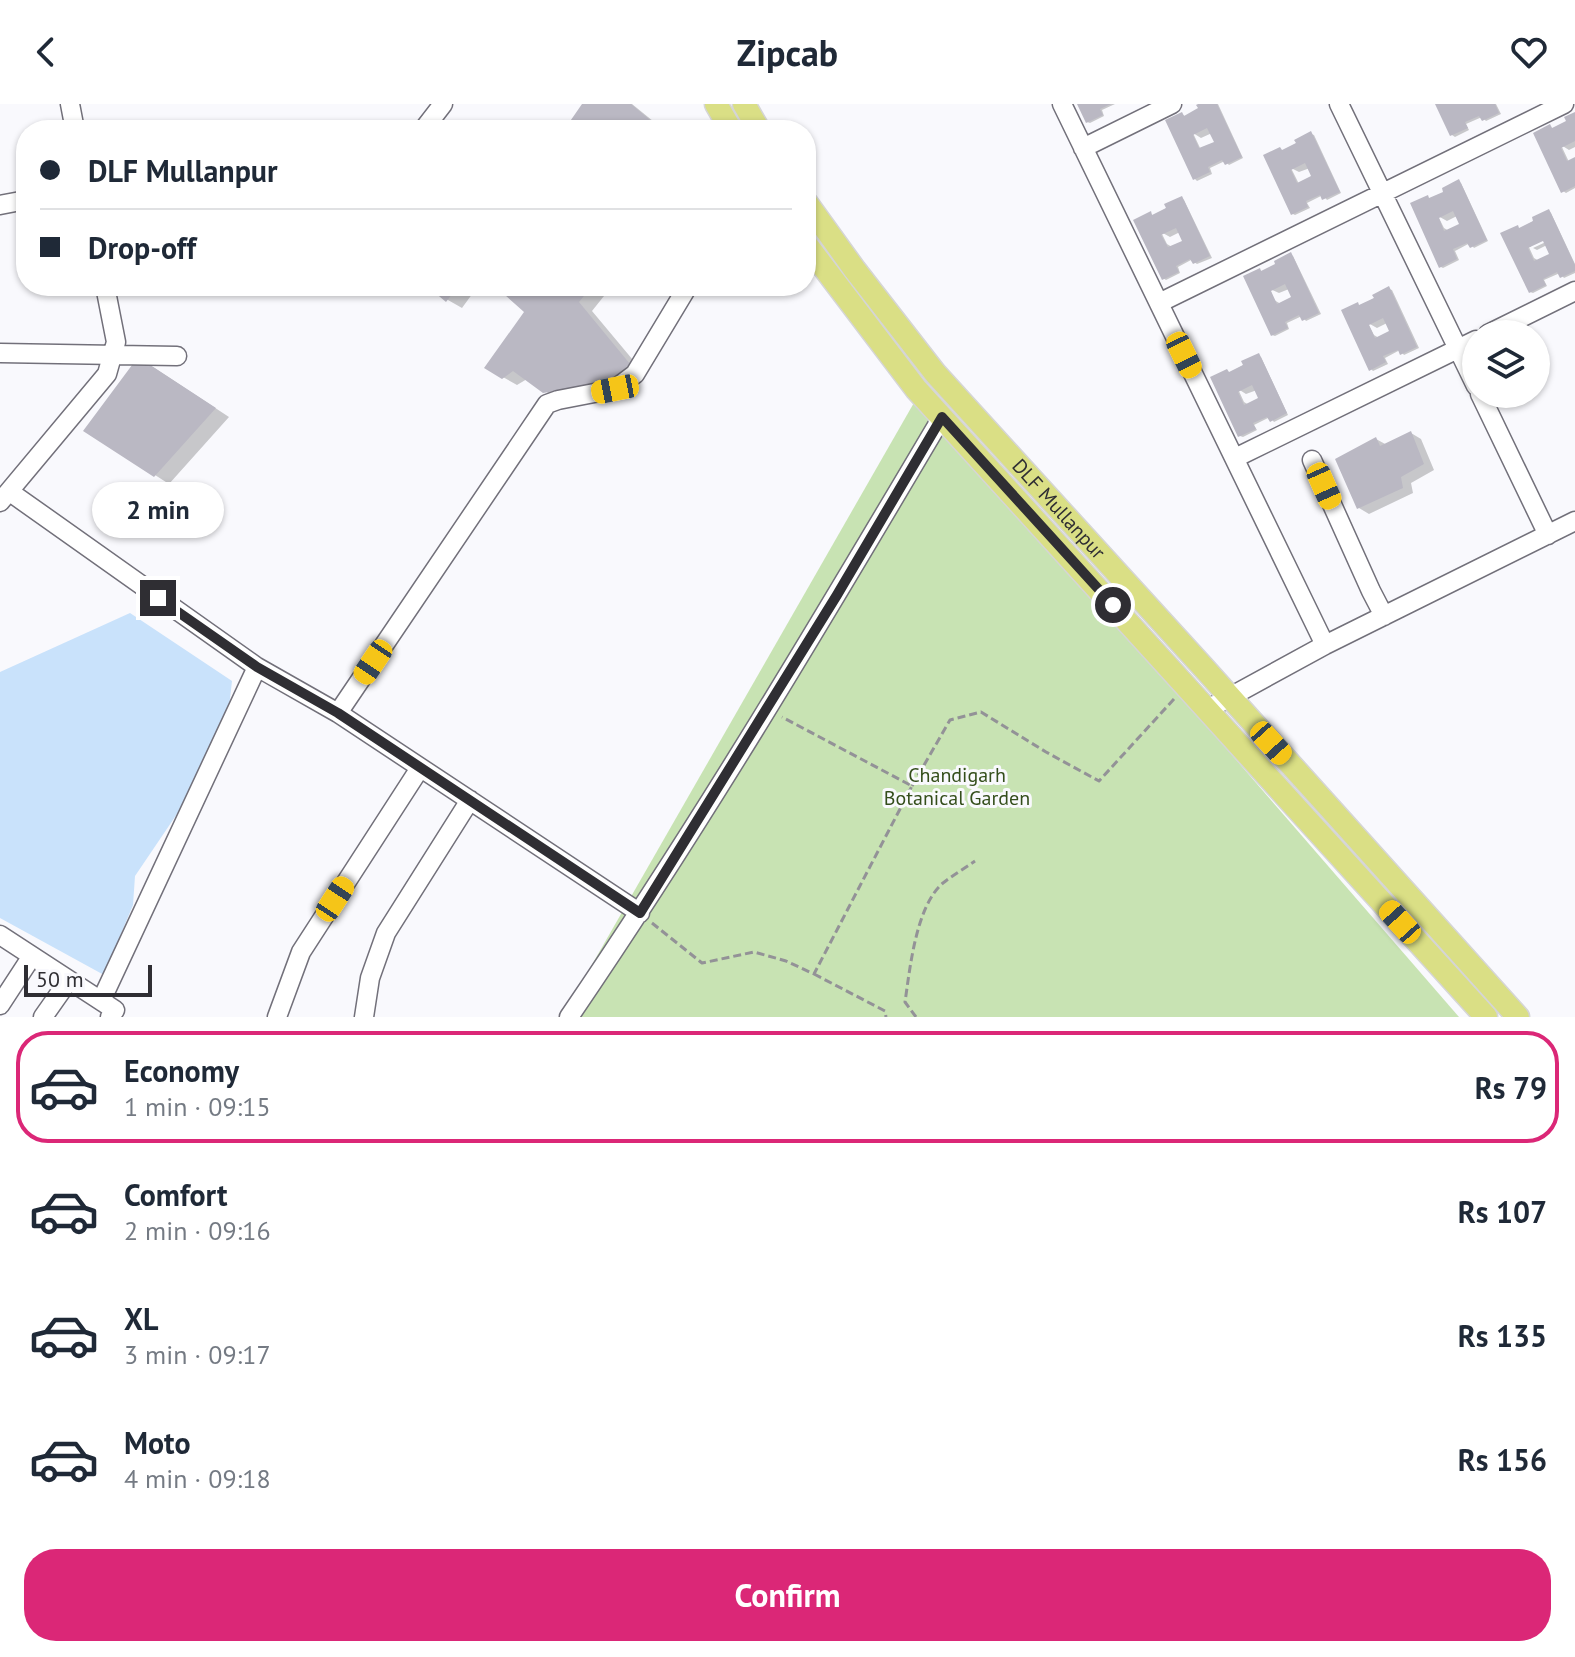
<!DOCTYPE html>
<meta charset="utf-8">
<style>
body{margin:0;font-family:"PT Sans",sans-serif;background:#f2f2f3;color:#1f2937;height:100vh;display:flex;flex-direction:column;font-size:30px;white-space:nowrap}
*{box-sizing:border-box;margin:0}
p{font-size:26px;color:#747a83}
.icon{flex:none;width:44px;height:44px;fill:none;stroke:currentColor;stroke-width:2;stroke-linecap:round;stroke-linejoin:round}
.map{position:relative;height:913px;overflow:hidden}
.panel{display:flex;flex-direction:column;background:#fff;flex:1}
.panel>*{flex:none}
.banner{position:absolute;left:16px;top:16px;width:800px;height:176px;border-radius:32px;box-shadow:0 2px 6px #0004;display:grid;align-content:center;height:176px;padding:0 24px;background:#fff}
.fabs{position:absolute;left:1462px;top:216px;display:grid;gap:16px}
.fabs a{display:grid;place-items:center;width:88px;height:88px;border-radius:50%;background:#fff;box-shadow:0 2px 6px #0004;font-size:40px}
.scale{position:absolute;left:24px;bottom:20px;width:128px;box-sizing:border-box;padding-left:8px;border:4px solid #2f2e33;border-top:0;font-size:22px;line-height:28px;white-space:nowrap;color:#2f2e33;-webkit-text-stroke:6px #f9f9fd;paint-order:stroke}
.end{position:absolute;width:36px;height:36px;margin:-18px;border:10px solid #2f2e33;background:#fff;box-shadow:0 0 0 4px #fff}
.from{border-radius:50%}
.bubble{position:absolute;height:56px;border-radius:28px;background:#fff;box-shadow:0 2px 6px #0004;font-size:26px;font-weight:700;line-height:56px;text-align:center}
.car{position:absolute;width:24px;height:48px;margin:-24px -12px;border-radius:10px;box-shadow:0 0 6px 2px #0007;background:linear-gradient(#f5c518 24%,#345 0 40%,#f5c518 0 76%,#345 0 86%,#f5c518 0)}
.banner b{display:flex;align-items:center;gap:28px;height:76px;font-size:30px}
.banner b+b{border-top:2px solid #e0e1e3}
.banner i{width:20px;height:20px;background:#1f2937}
ul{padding:14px 0 0;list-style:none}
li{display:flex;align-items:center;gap:24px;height:112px;margin:0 16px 12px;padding:0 8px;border:4px solid transparent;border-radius:32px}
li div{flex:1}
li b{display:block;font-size:30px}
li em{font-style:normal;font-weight:700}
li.on{border-color:#db2777}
li>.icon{width:72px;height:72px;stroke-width:1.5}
.action{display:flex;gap:16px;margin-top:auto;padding:16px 24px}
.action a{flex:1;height:92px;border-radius:32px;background:#db2777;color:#fff;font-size:32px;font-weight:700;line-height:92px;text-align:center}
header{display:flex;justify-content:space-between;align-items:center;height:104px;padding:0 24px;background:#fff;font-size:36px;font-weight:700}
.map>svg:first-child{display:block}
</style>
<header><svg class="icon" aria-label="back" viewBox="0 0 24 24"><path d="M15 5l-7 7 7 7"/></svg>Zipcab<svg class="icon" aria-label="heart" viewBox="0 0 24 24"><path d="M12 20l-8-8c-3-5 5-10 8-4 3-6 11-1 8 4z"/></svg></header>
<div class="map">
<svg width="1575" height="913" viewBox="0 0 1575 913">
<rect width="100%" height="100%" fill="#f9f9fd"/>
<path fill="#c8e3b3" d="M919,290L1459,913H562Z"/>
<path fill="#c9e2fb" d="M130,509L232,577L225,639L135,772L133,801L104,871L0,814V568Z"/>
<path fill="#0003" fill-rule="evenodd" d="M584,0H632L664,26H567Z
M1079,0H1115L1102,6L1104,12L1090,19L1087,18Z
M1203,0H1218L1243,54L1229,61L1225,57L1210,64L1212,70L1197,77L1195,75L1182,10L1186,13L1201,5ZM1193,29L1201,34L1212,29L1216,39L1201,46Z
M1437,0H1496L1501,10L1486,17L1482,13L1466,20L1469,26L1455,33L1452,31Z
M1575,10V43L1569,46L1561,41L1569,58L1575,55V84L1566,89L1563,87L1550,23L1554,25L1569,18Z
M1311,30L1314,31L1341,89L1327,96L1323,91L1307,99L1310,104L1295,111L1293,110L1284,47ZM1291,64L1299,68L1310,64L1314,73L1299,80Z
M1459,78L1461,79L1488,137L1474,144L1470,139L1457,146L1455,147L1459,156L1443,164L1441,163L1431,95L1443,90ZM1438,112L1447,117L1457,112L1462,121L1449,127L1444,124Z
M1182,94L1184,96L1212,154L1197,160L1191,156L1178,163L1180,169L1166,176L1163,174L1151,110L1154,112ZM1161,128L1170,133L1180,128L1184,138L1172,143L1167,140Z
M1549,107L1551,109L1575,160V169L1564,174L1560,169L1544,176L1547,182L1533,189L1530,188L1521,125ZM1551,131L1552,135L1533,144L1537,146L1547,141L1551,151L1539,157L1534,154L1528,141L1531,143V140Z
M1291,151L1293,152L1321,210L1306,217L1302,212L1287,219L1289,225L1275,232L1272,231L1260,166L1263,168ZM1270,185L1279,189L1289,185L1294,194L1281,200L1274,196Z
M431,182H478L462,204L448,196Z
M498,182H612L592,207L643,268L559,296L527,275L517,281L487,264L526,208Z
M1389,185L1392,186L1419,244L1404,251L1400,246L1385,254L1388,260L1373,267L1371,265L1361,202ZM1368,219L1377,224L1387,219L1392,228L1379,234L1374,231Z
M1258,252L1261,253L1288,311L1274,318L1270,313L1254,321L1257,326L1243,333L1240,332L1230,269ZM1238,285L1246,290L1257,286L1261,295L1249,301L1244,298Z
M153,263L229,313L169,380L155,371Z
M1411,329L1421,335L1434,366L1411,379L1413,389L1369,410L1359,404L1376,335L1387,341Z
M153,391L176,410L157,433L151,429Z"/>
<path fill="#bab8c3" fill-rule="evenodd" d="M582,0H631L662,26H564Z
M1077,0H1111L1100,5L1103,11L1086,19Z
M1198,0H1217L1242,53L1225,61L1222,56L1208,63L1210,68L1193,76L1165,16L1182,8L1184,12L1198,4L1196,1ZM1207,24L1214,38L1199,44L1193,31Z
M1435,0H1495L1499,9L1482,17L1479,12L1465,18L1468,24L1450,32Z
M1575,8V37L1561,44L1567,57L1575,53V82L1561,89L1533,29L1550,20L1552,24L1566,17L1564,13Z
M1311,27L1340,88L1322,96L1320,91L1306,97L1308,103L1291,111L1263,51L1280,43L1282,46L1296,39L1294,36ZM1305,59L1311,72L1297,79L1291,66Z
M1459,75L1487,136L1470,144L1467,139L1453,145L1457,155L1439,164L1410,99L1428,91L1429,94L1443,88L1442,84ZM1453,107L1459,120L1444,127L1439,114Z
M1182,92L1210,152L1193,160L1190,155L1176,162L1179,168L1162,176L1133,116L1151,107L1152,111L1166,104L1164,100ZM1176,124L1182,137L1168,143L1161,131Z
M1549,105L1575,161V167L1560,174L1557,168L1543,175L1546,181L1529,189L1500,129L1518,121L1519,124L1533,117L1532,113ZM1543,137L1549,150L1534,157L1528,144Z
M1291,148L1319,209L1302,217L1299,211L1285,218L1288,224L1271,232L1243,172L1260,164L1261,167L1275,160L1274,157ZM1285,180L1291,193L1277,200L1271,187Z
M427,182H458L446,198Z
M495,182H592L579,198L630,260L613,275L599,280L543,289L513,267L502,275L484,264L524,208Z
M1389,182L1417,243L1400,251L1398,246L1383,252L1386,258L1369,267L1341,206L1358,198L1359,201L1374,194L1372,191ZM1383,214L1389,227L1375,234L1369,221Z
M1259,249L1287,309L1270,318L1267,313L1253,319L1256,325L1238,333L1210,273L1227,265L1229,268L1243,261L1241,257ZM1252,281L1258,294L1244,301L1238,288Z
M138,253L216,304L154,373L83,327Z
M1411,327L1424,360L1401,373L1403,384L1357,405L1335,355L1376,333L1380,342Z
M146,384L170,405L150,431L123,411Z"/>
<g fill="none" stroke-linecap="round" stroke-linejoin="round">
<g stroke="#72707a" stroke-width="21">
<path id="minor" d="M70,0L75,26
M1062,0L1325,541
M1339,0L1476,282
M423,26L443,0
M1083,44L1172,0
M0,101L26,96
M1159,199L1564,0
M1488,230L1575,187
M0,249L177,252
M1480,290L1548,431
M1235,354L1476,236
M1312,356L1371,487L1384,512
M10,388L257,563L338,609L640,809
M0,398L107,270L116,238L105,182
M1208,605L1325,541L1575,417
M338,609L547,300L558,296L615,285L635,270L688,182
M0,831L115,906L110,913
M101,897L257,563
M0,901L32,852
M43,913L69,876
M277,913L301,848L420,664
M364,913L370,874L386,829L470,696
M569,913C702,718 822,516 942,313"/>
</g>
<g stroke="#d5d5d6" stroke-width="25">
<g id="major">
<path d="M716,0L731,26"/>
<path d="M744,0L759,26"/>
<path id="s1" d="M806,98L855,166L935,269L1203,563L1518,913"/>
<path d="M806,140L916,285L1486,913"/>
</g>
</g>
<path stroke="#939297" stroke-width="3" stroke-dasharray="8 4" stroke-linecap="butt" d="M912,682L950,616L981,608L1046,648L1099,677L1174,595
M652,819L702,859L754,848L786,857L814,870L912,682L782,613
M814,870L885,907L886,913
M916,913L905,898C910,864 916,802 943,779C953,771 965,764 975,757"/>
<use href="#minor" stroke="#fff" stroke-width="18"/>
<use href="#major" stroke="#dadf85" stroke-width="22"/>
</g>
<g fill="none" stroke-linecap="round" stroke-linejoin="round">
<path stroke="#2f2e33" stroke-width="10" d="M158,494L257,563L338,609L640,809L837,491L942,313L1113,501"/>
</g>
<g text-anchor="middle" stroke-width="6" stroke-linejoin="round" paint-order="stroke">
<g font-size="20" fill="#2f2e33" stroke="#f9f9fd">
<text dy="7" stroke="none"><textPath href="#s1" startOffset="398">DLF Mullanpur</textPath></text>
</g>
<g font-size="20" fill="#344e1b" stroke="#f9f9fd">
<text x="957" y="678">Chandigarh<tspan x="957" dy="23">Botanical Garden</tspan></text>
</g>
</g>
</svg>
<div class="fabs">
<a><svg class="icon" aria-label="layers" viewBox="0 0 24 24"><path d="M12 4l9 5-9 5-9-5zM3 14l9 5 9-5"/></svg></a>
</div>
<div class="scale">50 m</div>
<i class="end from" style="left:1113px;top:501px"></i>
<i class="end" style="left:158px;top:494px"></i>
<div class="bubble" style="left:92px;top:378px;width:132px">2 min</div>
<i class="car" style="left:1184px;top:251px;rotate:154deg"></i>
<i class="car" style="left:615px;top:285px;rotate:259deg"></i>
<i class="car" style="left:1324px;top:382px;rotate:156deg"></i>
<i class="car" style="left:373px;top:558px;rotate:214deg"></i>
<i class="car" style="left:1271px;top:639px;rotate:138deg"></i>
<i class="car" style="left:335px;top:795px;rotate:33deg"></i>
<i class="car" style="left:1400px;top:818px;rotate:318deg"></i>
<div class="banner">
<b><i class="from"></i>DLF Mullanpur</b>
<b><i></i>Drop-off</b>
</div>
</div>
<section class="panel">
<ul>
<li class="on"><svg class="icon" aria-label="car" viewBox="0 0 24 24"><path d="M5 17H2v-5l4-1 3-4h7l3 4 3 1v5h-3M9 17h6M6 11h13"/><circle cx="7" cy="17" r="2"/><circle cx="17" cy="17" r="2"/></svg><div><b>Economy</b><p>1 min · 09:15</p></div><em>Rs 79</em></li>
<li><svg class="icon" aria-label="car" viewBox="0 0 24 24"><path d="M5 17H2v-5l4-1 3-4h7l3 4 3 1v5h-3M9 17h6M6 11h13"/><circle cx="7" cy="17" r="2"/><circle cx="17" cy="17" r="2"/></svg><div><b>Comfort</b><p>2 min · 09:16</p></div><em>Rs 107</em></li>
<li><svg class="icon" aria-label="car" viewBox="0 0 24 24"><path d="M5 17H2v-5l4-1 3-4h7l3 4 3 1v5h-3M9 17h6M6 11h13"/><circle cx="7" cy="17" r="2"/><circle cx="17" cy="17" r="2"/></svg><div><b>XL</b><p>3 min · 09:17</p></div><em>Rs 135</em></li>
<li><svg class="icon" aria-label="car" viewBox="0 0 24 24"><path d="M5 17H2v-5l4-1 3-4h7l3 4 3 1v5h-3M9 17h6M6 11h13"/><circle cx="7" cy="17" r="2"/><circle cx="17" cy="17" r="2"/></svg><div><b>Moto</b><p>4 min · 09:18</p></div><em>Rs 156</em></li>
</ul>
<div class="action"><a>Confirm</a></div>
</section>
